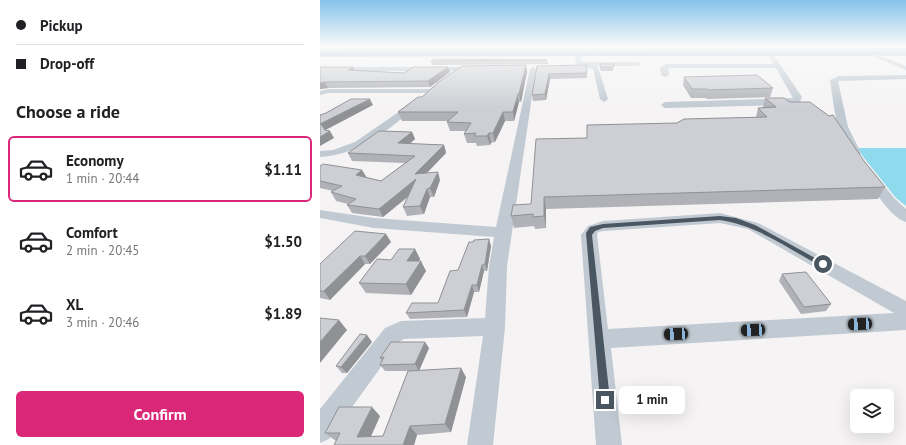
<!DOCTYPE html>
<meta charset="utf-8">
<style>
body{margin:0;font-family:"PT Sans",sans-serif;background:#f2f2f2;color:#202124;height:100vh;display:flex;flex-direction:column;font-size:15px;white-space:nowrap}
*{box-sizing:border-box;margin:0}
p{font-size:13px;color:#757577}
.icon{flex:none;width:22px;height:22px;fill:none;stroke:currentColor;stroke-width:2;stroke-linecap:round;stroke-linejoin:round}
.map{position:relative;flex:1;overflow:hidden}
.details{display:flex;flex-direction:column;background:#fff;width:320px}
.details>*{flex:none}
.top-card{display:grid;align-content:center;height:88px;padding:0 16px;background:#fff}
.tools{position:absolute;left:530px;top:389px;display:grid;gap:8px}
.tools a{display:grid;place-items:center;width:44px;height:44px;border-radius:6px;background:#fff;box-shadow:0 4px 16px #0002;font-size:20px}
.end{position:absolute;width:18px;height:18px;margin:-9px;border:5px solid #4a5661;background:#fff;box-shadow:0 0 0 2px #fff}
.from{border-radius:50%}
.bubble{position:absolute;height:28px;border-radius:6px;background:#fff;box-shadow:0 4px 16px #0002;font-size:13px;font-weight:600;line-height:28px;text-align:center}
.car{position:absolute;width:12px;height:24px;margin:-12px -6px;border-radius:5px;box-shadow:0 0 3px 1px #0007;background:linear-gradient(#222 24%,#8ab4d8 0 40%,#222 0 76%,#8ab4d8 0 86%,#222 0)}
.top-card b{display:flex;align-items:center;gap:14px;height:38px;font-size:15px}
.top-card b+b{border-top:1px solid #e0e0e0}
.top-card i{width:10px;height:10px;background:#202124}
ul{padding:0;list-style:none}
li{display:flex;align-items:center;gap:12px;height:66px;margin:0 8px 6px;padding:0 8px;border:2px solid transparent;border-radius:6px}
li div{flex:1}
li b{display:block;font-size:15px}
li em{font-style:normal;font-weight:600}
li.selected{border-color:#db2777}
li>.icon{width:36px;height:36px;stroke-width:1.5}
h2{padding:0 16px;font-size:18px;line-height:48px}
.cta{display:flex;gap:8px;margin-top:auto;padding:8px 16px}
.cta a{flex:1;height:46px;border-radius:6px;background:#db2777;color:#fff;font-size:16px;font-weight:600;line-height:46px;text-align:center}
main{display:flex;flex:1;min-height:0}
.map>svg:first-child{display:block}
</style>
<main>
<section class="details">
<div class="top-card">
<b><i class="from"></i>Pickup</b>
<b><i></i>Drop-off</b>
</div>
<h2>Choose a ride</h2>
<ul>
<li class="selected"><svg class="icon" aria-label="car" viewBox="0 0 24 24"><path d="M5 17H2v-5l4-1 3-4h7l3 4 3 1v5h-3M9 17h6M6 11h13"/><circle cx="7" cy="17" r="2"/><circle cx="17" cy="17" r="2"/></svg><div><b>Economy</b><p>1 min · 20:44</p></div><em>$1.11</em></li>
<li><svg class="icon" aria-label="car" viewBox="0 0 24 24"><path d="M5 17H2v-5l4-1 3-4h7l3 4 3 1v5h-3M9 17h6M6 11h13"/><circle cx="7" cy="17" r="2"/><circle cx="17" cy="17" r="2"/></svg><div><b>Comfort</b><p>2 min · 20:45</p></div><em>$1.50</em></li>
<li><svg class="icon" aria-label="car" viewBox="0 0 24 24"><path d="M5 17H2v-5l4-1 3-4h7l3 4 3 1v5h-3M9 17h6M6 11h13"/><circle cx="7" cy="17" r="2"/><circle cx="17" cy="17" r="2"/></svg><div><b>XL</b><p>3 min · 20:46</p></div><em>$1.89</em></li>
</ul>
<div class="cta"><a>Confirm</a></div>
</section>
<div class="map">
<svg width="586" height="445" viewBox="0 0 586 445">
<rect width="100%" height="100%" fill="#f5f3f3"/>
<path fill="#90daee" d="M536,148H586V206L576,198Z"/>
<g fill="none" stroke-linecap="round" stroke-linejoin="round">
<g stroke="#7690ad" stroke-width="1">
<path id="highway" d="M586,49V55L0,56V50Z"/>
</g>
<path fill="#c1cad2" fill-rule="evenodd" d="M63,46H71L48,54L43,53Z
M217,46H227L239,49V56L234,57V51Z
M245,46H289L286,48L263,50Z
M524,46H531L543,52L538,53Z
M27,47L29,48V50L0,53V49Z
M107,47H119L132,53L129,55C111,49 102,50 84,55L81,53L89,50Z
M465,47H480L493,52L490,54L480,51H468L465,54L462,52V49Z
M451,53L453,54L482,97L480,102L470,105L345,108L341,105L345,102L473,98L456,68H348L349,75L345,77L341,75L340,68L346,64H453L448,55Z
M554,53L586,66V70L552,56L551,55Z
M258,54L261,56L262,62H318L321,64L318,66H276L278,67L288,99L284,102L280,99L273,69L262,67C258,71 245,71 240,68L243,66L256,65L255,56Z
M0,67H141L144,69L141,71H0Z
M213,67L216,69L187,266L185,327L173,445H147L163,336L84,339L79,342L9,439L0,443V409L65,328L81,321L165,318L169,266L174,237L54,228L0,218V210L54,218L176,227L210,69Z
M586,75V79L518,81L528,127L541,153L539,155H531C516,133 514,106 510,80L519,76Z
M8,89H114L118,91L114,93H8L0,95V91Z
M96,100L100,103L99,105C67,130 42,154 0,157V151L13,150L35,142Z
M550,172L554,173L575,199L586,209V222C571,218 555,191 546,179L544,176L546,173Z
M400,213L438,223L586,301V330L291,348L302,445H276L261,235L268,226L283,221ZM400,223L428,229L574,313L288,329L277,235L278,232L284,231Z"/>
<use href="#highway" fill="#8ba5c1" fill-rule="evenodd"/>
</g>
<path fill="#b0b2b7" d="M82,46H111L91,48Z
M124,46H219V48H134Z
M232,46H259L237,47Z
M289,46H298V48H289Z
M227,60L228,64L112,65L111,61Z
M280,64H294L293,71H281L280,68Z
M206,65L207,72L201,102H199L194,121H185L175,142L171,143L170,145L157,146L156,143H147L144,134L146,131H130L127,122L128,121H82L78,112Z
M217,66L267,73V78L230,79L226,100L213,101L212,95Z
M0,67L35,70L84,73L128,67L130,72L110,87L8,88L0,89Z
M364,77L453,88L450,97L387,99L386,98H371L363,85Z
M445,98L544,161L565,187L558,199L226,209V228L215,229L214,226L194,228L191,216L211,204L267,138L357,123L436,117L438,108H443V107Z
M92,132L95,139L89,144L124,145L126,153L107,173L120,180L114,197H110L104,214L87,216L83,207L88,197L63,217L32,213L27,205L28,204L16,201L11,192L13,191L0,188V166L42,170L46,177L61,181L85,163L32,161L28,153Z
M71,242L50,264H45L10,300L0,298V264Z
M171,246L167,271H164L159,292H154L147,317L90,319L86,313L118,303Z
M95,249L100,259L99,261L106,271L91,295L46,293L39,283L71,260Z
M462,274L511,304L506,311L481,314L459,281Z
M52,342L27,373H22L16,366Z
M109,348L99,370L146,377L131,432L97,435L94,445H14L16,441L5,433L60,416L51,436H63L88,371H65L60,365L62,361L60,358Z"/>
<path fill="#909195" d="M90,46H111L91,48Z
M206,65L207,72L201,102L199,94Z
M33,67L36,73L28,70Z
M128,67L130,72L110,87L108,81Z
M229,74L230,79L226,100L225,94Z
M5,82L8,88L0,89V83Z
M198,94L199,102L194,121L193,112Z
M50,99L53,105L0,133V124Z
M183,112L185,121L175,142L173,133Z
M10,131L14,138L0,146V137Z
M92,132L95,139L82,151L78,143Z
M169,133L171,143L170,145L167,136Z
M124,145L126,153L98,182L95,174Z
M42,170L47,178L36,175Z
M118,172L120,180L114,197L110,188Z
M96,179L99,187L63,217L59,209Z
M107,189L110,197L104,214L100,206Z
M224,197L226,209V228L224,216Z
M66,234L71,242L50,264L45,256Z
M169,239L171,246L167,271L165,264Z
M95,249L100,259L92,271L87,261Z
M40,256L45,264L10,300L4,291Z
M101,261L106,271L91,295L86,284Z
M162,265L164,271L159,292L157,285Z
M152,285L154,292L147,317L144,310Z
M19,320L27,330L0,363V342Z
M47,335L52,342L27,373L21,367Z
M105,342L109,348L99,371L95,364Z
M141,368L146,377L131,432L125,424Z
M52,407L60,416L47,445L37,437Z
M90,426L97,435L94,445H83Z"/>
<path fill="#cdcfd5" stroke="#909195" d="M114,59L227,60L111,61Z
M280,64H294L293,67H281Z
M206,65L199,94H198L193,112H183L173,133H169L167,136H154L156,133L144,134L151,123L127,122L138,112H78L98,97H102L113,87L115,86L117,83L142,66Z
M266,65L267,73L229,74L225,94L212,95L217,66Z
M0,67H33L28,70L84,73L94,67H128L108,81L5,82L0,83Z
M437,75L453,88L388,90L387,89H372L364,77Z
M445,98H464L470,102H490L509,116L513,115L544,161L565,187L224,197V216L213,217V214L191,216L193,205L211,204L216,139L267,138V125L357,123L364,119L447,117L438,108L456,107Z
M31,99H50L0,124V115L6,113Z
M0,124H1L5,130L10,131L0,137Z
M59,131L92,132L78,143L124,145L95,174L118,172L110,188L107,189L100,206L83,207L96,179L59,209L27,205L36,199L11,192L22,186L0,181V166L3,164L42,170L36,175L61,181L95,156L28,153Z
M35,231L66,234L45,256H40L4,291H0V264Z
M169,239L165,264L162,265L157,285H152L144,310L86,313L92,303H118L130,271L138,270L149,242H153L154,240Z
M79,249H95L87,261H101L86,284L39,283L57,259L71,260Z
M486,272L511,304L484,307L462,274Z
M0,318L19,320L0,342Z
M40,334L47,335L21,367L16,366Z
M71,342H105L95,364L60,365L64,357L60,358Z
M141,368L125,424L90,426L83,445H14L20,433H5L19,407H52L37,437L63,436L88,371Z"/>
<linearGradient id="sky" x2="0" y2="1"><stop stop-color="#85c3ea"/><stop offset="0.43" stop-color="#fafafa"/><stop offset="1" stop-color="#fafafa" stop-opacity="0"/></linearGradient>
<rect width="586" height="108" fill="url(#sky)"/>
<path fill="#4a5661" d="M400,216L416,218L435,225L506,264L505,266H500C468,248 436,225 400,220L283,228L275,231L272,235L290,400L289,403L285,405L281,403L280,400L266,233L270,227L283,224Z"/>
</svg>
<div class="tools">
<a><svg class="icon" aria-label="layers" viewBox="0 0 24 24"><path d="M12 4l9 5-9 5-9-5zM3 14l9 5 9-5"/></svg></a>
</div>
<i class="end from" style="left:503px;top:264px"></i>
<i class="end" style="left:285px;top:400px"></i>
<div class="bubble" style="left:299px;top:386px;width:66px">1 min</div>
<i class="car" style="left:540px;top:324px;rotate:267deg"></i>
<i class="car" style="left:433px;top:330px;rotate:267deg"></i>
<i class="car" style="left:356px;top:334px;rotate:267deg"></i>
</div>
</main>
